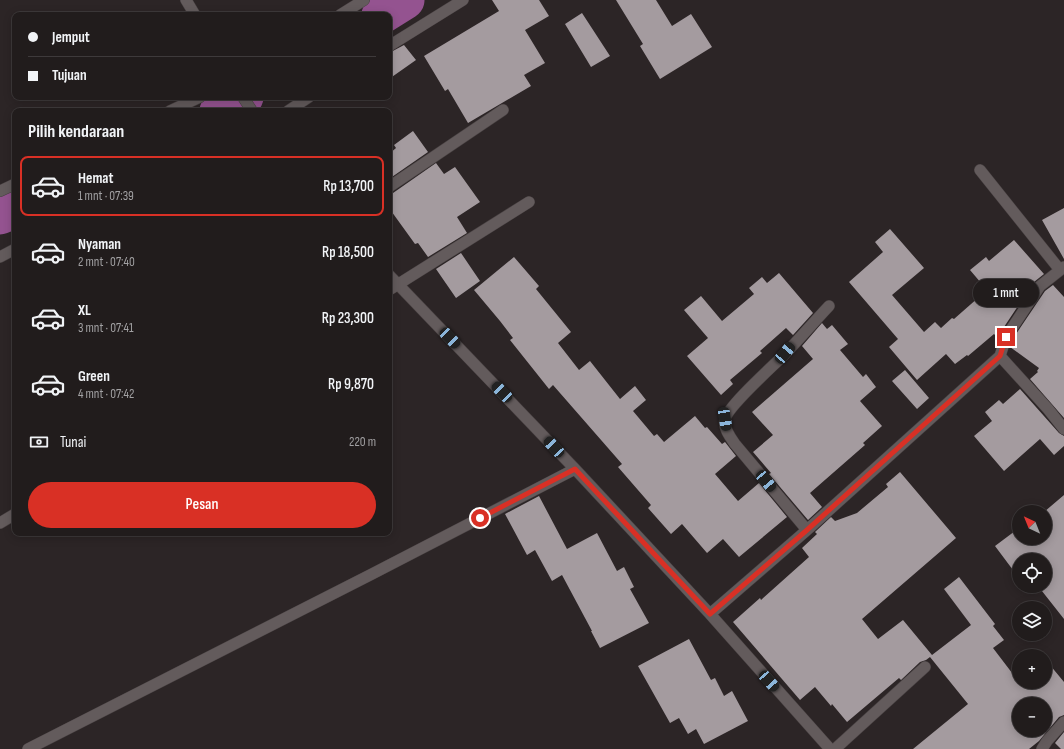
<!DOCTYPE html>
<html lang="id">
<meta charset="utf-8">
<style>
body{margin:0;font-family:"Sofia Sans Condensed",sans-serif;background:#292525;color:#f1f3f6;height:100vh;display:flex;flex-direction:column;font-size:15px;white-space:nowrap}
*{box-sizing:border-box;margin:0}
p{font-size:13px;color:#a2a1a3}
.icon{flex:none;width:22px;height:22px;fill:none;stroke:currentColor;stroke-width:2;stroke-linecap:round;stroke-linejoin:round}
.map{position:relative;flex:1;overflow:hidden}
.side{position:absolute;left:12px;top:108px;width:380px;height:428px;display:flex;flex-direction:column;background:#211c1c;border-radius:8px;box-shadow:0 2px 10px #0003,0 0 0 1px #3e3a3b}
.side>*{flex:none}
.banner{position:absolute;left:12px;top:12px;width:380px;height:88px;border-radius:8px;box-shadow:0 2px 10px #0003,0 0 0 1px #3e3a3b;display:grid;align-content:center;height:88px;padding:0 16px;background:#211c1c}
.needle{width:26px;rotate:317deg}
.buttons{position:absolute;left:1012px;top:505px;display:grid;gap:8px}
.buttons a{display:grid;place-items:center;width:40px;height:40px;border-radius:50%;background:#211c1c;box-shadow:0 2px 10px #0003,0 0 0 1px #3e3a3b;font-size:20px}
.end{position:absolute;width:18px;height:18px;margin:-9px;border:5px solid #d93025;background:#fff;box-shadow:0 0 0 2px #fff}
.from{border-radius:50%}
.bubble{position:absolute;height:28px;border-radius:14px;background:#211c1c;box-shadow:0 2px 10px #0003,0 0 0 1px #3e3a3b;font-size:13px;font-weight:600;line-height:28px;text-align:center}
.car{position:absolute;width:12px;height:24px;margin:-12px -6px;border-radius:5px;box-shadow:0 0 3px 1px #0007;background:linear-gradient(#222 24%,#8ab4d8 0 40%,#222 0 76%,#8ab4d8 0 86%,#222 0)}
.banner b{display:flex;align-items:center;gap:14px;height:38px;font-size:15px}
.banner b+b{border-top:1px solid #3e3a3b}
.banner i{width:10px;height:10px;background:#f1f3f6}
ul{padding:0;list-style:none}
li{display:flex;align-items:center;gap:12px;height:60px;margin:0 8px 6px;padding:0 8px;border:2px solid transparent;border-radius:8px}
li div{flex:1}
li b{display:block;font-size:15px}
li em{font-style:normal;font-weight:600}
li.on{border-color:#d93025}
li>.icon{width:36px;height:36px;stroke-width:1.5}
h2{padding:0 16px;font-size:18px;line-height:48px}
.pay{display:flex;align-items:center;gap:10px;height:44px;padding:0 16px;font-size:15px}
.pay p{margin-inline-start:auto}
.primary-button{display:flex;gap:8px;margin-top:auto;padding:8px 16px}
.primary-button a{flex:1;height:46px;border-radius:24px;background:#d93025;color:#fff;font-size:16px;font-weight:600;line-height:46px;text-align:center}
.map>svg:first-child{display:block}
</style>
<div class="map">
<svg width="1064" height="749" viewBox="0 0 1064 749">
<rect width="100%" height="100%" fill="#2c2526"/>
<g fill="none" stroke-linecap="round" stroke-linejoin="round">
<path stroke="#945390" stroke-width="39" d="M381,15L405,0
M219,111L244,97
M0,215L15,209"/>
</g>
<path fill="#a49b9f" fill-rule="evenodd" d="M492,0H539L549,16L525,30L545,63L524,75L531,86L468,123L448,89L445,91L424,56L499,11Z
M616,0H656L672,26L691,14L712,47L660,79L640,46L643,44Z
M582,13L610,56L591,67L565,24Z
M404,45L416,60L389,79V53Z
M413,131L428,152L389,179V154L396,148L394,145Z
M436,163L444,174L455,167L480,202L457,217L467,233L428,257L418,243L415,244L389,208V194L393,193Z
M1064,208V259L1042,220Z
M890,229L924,268L892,295L924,332L935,322L941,328L952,318L954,319L987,290L970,270L986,257L989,261L1014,240L1044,274L1034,282L1000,333L998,338L994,334L968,356L967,355L955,364L946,354L917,380L889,347L898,339L849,282L883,252L875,242Z
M461,253L480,281L456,298L436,269Z
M514,257L539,286L536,289L571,332L558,343L579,370L590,361L620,399L635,386L646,400L633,411L654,436L657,434L664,442L695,416L705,428L707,427L722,444L725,442L736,456L715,474L738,501L759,483L787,517L739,557L723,539L707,553L682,524L671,534L648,508L651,505L618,467L622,464L553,385L549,389L510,340L513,338L500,321L474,290Z
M779,273L813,313L793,335L786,328L760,351L762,353L730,380L733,384L721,395L687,356L708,338L684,310L701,296L722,321L754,294L749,288L762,277L767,283Z
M1053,285L1064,297V418L1030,379L1038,372L1037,371L1039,368L1010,347L1012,340L1045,291Z
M822,323L827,329L832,325L848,344L840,350L863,377L866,374L876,387L860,401L882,426L863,443L865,445L810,493L822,507L808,520L769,474L771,473L753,452L773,435L752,412L813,359L802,346Z
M905,370L929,398L917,409L892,381Z
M1020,389L1059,433L1064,436V446L1054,455L1040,439L1004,471L974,436L992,421L985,412L999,400L1003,404Z
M900,472L956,538L862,619L878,639L903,620L932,655L971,625L944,589L959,577L995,624L993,626L1004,640L993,648L1019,682H1045V659L1064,682V715L1059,717L1039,741L1029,749H913L968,704L930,657L926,660L920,662L901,680L899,678L847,722L832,704L831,706L815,687L800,700L733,622L760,598L761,600L809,557L802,548L817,534L815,532L831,517L835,521L857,513L888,487L886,484ZM1019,704H1045V730H1019Z
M1064,495V619L1038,586H1045V560H1019V578L995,546L1019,528V538H1045V512H1044Z
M539,496L567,549L597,533L617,571L624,567L634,587L630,589L649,623L600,648L591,631H592L562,575L552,581L535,550L527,555L505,514Z
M689,639L711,680L715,678L724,696L732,691L748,721L704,744L696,729L688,734L679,718L670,723L638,666Z
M1064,732V749H1061L1055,743Z"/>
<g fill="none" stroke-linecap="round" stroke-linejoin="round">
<g stroke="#484142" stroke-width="12">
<path id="minor" d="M186,0L195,15
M340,15L364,0
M389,46L463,0
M243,97L252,111
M170,111L200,97
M288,111L309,97
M980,170L1060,270
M389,187L503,110
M0,191L15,184
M0,257L15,249
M389,275L575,469L710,614L830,749
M389,290L529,202
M1000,356L1048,409L1064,429
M0,523L15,514
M807,530L735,444C730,437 723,428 725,419C728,406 773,366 785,354C800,338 814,322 829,306
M710,614L807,530L1000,356L1006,337L1040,286L1064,267
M28,749L372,574L575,469
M835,749L925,667
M1042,749L1047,741L1064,722"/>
</g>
<use href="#minor" stroke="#635b5c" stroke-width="11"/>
</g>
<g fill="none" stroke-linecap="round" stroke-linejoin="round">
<path stroke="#d93025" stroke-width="5" d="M480,518L575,469L710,614L807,530L1000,356L1006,337"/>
</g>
</svg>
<div class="buttons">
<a><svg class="needle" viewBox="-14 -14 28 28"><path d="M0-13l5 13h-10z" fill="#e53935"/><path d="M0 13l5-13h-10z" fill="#a2a1a3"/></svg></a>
<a><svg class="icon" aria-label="locate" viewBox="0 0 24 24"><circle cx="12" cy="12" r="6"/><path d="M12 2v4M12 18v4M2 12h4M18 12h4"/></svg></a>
<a><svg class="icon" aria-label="layers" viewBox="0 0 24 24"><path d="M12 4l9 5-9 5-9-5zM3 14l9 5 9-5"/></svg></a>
<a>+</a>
<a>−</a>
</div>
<i class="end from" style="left:480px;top:518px"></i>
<i class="end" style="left:1006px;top:337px"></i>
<div class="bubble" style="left:973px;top:279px;width:66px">1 mnt</div>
<i class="car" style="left:450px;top:338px;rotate:136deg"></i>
<i class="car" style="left:785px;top:353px;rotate:40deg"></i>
<i class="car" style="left:502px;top:392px;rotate:316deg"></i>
<i class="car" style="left:725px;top:419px;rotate:171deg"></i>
<i class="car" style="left:554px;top:447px;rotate:317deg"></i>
<i class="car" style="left:766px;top:481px;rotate:140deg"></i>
<i class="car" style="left:769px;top:681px;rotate:138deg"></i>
<div class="banner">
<b><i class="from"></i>Jemput</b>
<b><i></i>Tujuan</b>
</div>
<section class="side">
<h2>Pilih kendaraan</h2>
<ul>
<li class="on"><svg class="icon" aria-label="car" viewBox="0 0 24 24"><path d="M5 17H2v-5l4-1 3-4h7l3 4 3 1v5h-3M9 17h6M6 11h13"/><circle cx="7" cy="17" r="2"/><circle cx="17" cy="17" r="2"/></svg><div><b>Hemat</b><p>1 mnt · 07:39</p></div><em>Rp 13,700</em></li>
<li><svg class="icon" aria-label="car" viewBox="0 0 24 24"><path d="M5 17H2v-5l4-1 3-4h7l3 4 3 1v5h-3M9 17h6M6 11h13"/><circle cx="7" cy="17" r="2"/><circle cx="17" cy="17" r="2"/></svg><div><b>Nyaman</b><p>2 mnt · 07:40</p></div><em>Rp 18,500</em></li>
<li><svg class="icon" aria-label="car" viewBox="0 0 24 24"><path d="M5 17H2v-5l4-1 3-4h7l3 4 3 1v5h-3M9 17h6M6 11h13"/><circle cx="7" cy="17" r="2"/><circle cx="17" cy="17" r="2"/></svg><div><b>XL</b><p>3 mnt · 07:41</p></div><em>Rp 23,300</em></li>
<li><svg class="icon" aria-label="car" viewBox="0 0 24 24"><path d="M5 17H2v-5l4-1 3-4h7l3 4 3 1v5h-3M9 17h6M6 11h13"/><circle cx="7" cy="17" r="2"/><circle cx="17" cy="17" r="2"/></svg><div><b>Green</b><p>4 mnt · 07:42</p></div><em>Rp 9,870</em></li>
</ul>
<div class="pay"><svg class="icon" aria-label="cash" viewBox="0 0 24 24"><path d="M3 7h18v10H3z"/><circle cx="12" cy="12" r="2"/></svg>Tunai<p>220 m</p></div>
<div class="primary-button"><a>Pesan</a></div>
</section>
</div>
